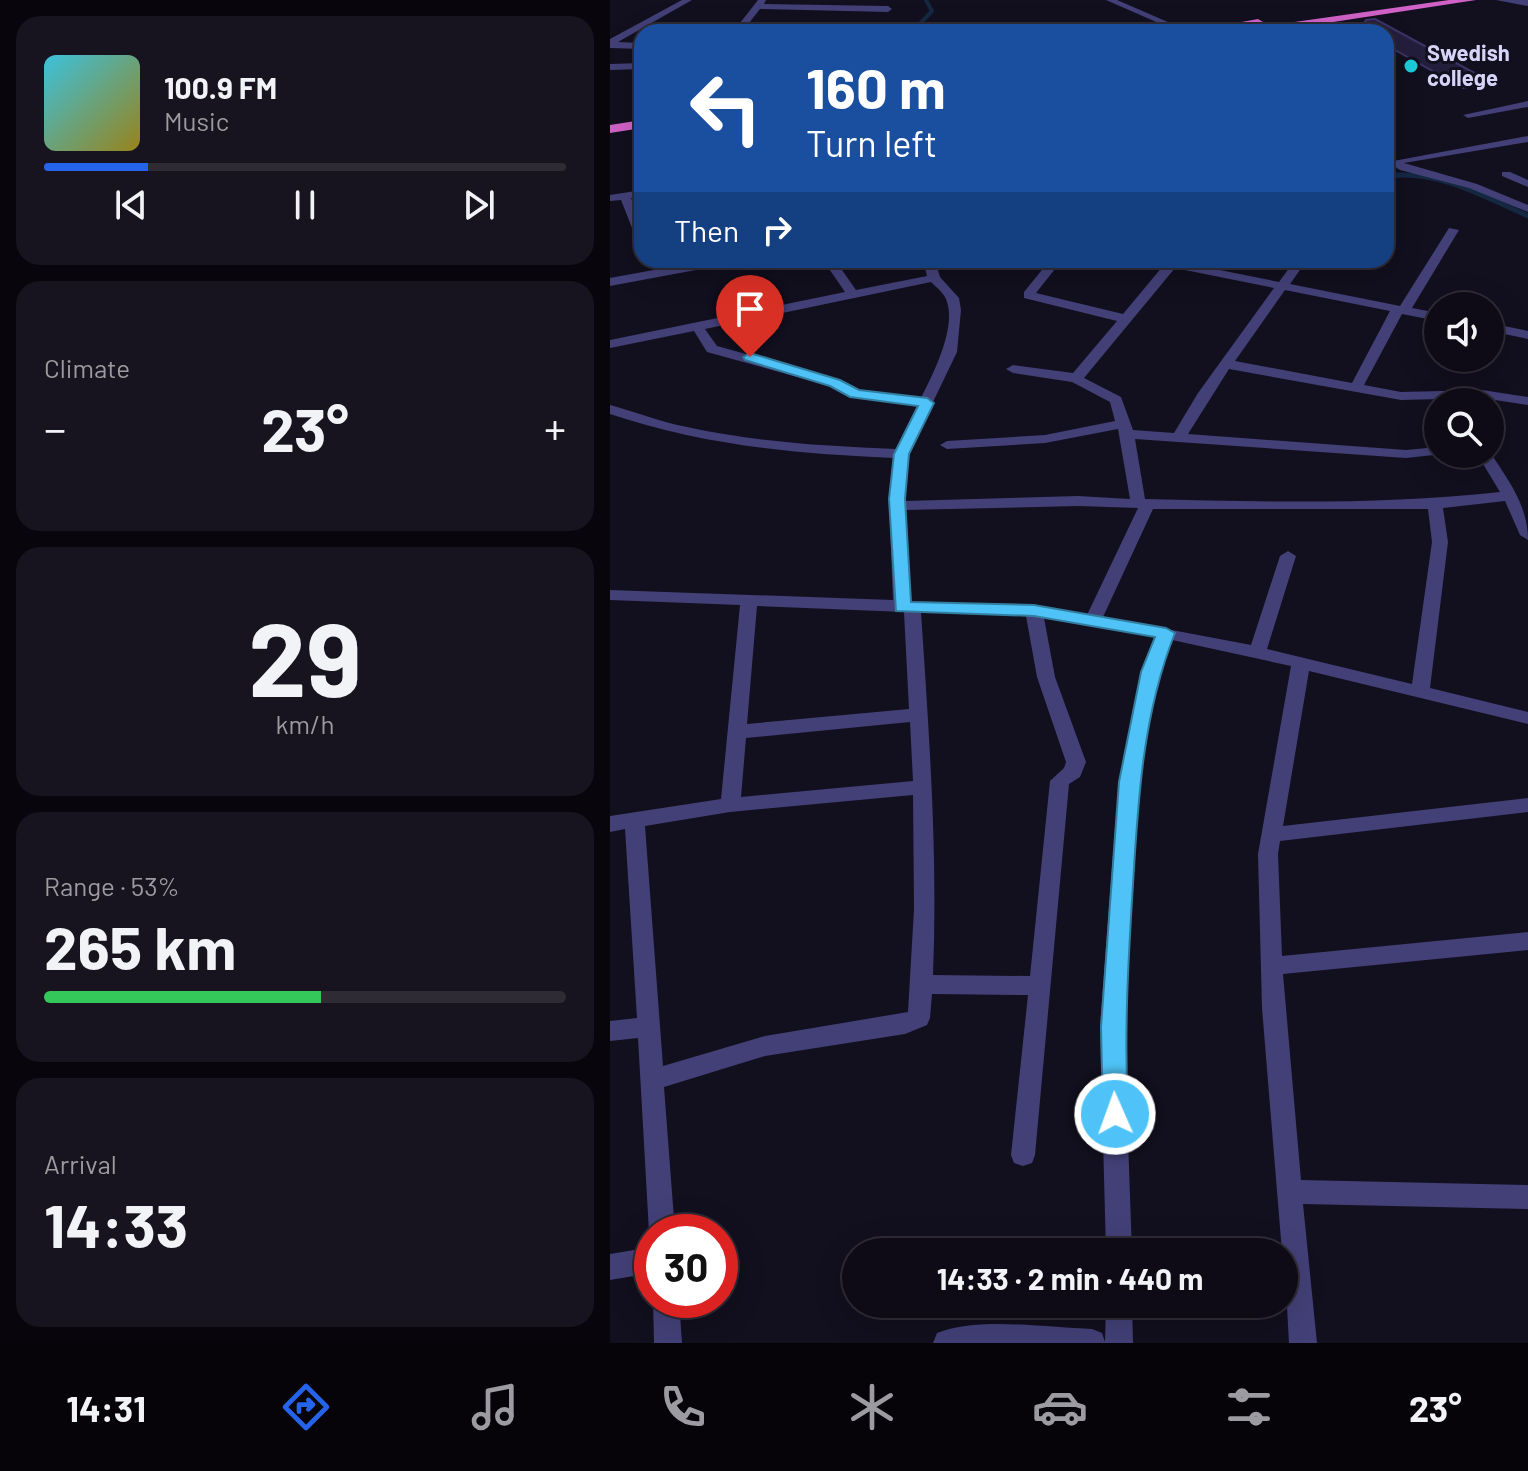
<!DOCTYPE html>
<meta charset="utf-8">
<style>
body{margin:0;font-family:Barlow,sans-serif;background:#17141f;color:#f1f3f6;height:100vh;display:flex;flex-direction:column;font-size:30px;white-space:nowrap}
*{box-sizing:border-box;margin:0}
p{font-size:26px;color:#9b9ba1}
.icon{flex:none;width:44px;height:44px;fill:none;stroke:currentColor;stroke-width:2;stroke-linecap:round;stroke-linejoin:round}
.map{position:relative;flex:1;overflow:hidden}
.drawer{display:flex;flex-direction:column;gap:16px;padding:16px;background:#08060c;width:610px}
.drawer>*{flex:none}
.hud{position:absolute;left:24px;top:24px;width:760px;height:244px;border-radius:24px;box-shadow:0 8px 32px #0002,0 0 0 2px #2e2b35;background:#1a4fa0;color:#fff;overflow:hidden}
.fabs{position:absolute;left:814px;top:292px;display:grid;gap:16px}
.fabs a{display:grid;place-items:center;width:80px;height:80px;border-radius:50%;background:#0e0b16;box-shadow:0 8px 32px #0002,0 0 0 2px #2e2b35;font-size:40px}
.speed{position:absolute;left:24px;top:1214px;display:flex;gap:16px;font-size:40px;font-weight:700;text-align:center}
.speed>*{display:grid;place-content:center;width:104px;height:104px;border-radius:50%;background:#0e0b16;box-shadow:0 8px 32px #0002,0 0 0 2px #2e2b35;line-height:1}
.speed .limit{border:12px solid #d22;background:#fff;color:#111}
.pin{position:absolute;display:grid;place-items:center;width:68px;height:68px;color:#fff;margin:-82px -34px;border-radius:50% 50% 50% 0;rotate:-45deg;box-shadow:0 0 8px #0007}
.pin .icon{rotate:45deg}
.me{position:absolute;width:88px;margin:-44px;rotate:358deg;stroke-linejoin:round;filter:drop-shadow(0 0 6px #0008)}
.turn{display:flex;align-items:center;gap:28px;height:168px;padding:0 40px;font-size:36px}
.turn .icon{width:104px;height:104px;stroke-width:2.5}
.turn b{display:block;font-size:56px;line-height:68px}
.then{display:flex;align-items:center;height:76px;padding:0 40px;background:#0003;gap:16px;font-size:30px}
.big{font-size:60px;font-weight:700;line-height:1.1}
.drawer .widget{flex:1;display:flex;flex-direction:column;justify-content:center;gap:12px;min-width:0;padding:0 28px;border-radius:24px;background:#17141f}
.drawer .dial{align-items:center;gap:0}
.dial b{font-size:104px;line-height:1}
.song{display:flex;align-items:center;gap:24px}
.cover{width:96px;height:96px;border-radius:12px;background:linear-gradient(135deg,hsl(190 70% 55%),hsl(50 70% 35%))}
.played{height:8px;border-radius:4px;background:linear-gradient(90deg,#2563eb 20%,#2e2b35 20%)}
.keys{display:flex;justify-content:space-around;direction:ltr}
.heat{display:flex;justify-content:space-between;align-items:center;font-size:44px;direction:ltr}
.charge{height:12px;border-radius:6px;background:linear-gradient(90deg,#34c759 53%,#2e2b35 0)}
.trip{position:absolute;left:232px;top:1238px;width:456px;height:80px;border-radius:40px;background:#0e0b16;box-shadow:0 8px 32px #0002,0 0 0 2px #2e2b35;font-weight:700;line-height:80px;text-align:center}
.tab-bar{display:flex;height:128px;justify-content:space-around;align-items:center;background:#060409;color:#9b9ba1}
.tab-bar .icon{width:56px;height:56px}
.tab-bar .selected{color:#2563eb}
.tab-bar b{font-size:36px;color:#f1f3f6}
main{display:flex;flex:1;min-height:0}
.map>svg:first-child{display:block}
.lines{fill:none;stroke-linecap:round;stroke-linejoin:round}
.stream-far1{stroke:#152842;stroke-width:4}
.stream{stroke:#152842;stroke-width:5}
.building{fill:#241e3d;stroke:#3c3366;stroke-width:2}
.minor{fill:#424077;fill-rule:evenodd}
.trunk{fill:#d062c7;fill-rule:evenodd}
.route{fill:#4fc3f7;stroke:#337fa1;stroke-width:2}
.poi-dot{fill:#1dcbda;stroke:#120f1e;stroke-width:3}
.labels{text-anchor:middle;stroke-width:6;stroke-linejoin:round;paint-order:stroke}
.far-poi-label{font-size:22px;font-weight:bold;fill:#d6d3f9;stroke:#120f1e;text-anchor:start}
</style>
<main>
<section class="drawer">
<div class="widget">
<div class="song"><i class="cover"></i><div><b>100.9 FM</b><p>Music</p></div></div>
<div class="played"></div>
<div class="keys"><svg class="icon" aria-label="previous" viewBox="0 0 24 24"><path d="M18 5L8 12l10 7zM5 5v14"/></svg><svg class="icon" aria-label="pause" viewBox="0 0 24 24"><path d="M8 5v14M16 5v14"/></svg><svg class="icon" aria-label="next" viewBox="0 0 24 24"><path d="M6 5l10 7-10 7zM19 5v14"/></svg></div>
</div>
<div class="widget"><p>Climate</p>
<div class="heat"><a>−</a><b class="big">23°</b><a>+</a></div>
</div>
<div class="widget dial"><b>29</b><p>km/h</p></div>
<div class="widget"><p>Range · 53%</p><b class="big">265 km</b><div class="charge"></div></div>
<div class="widget"><p>Arrival</p><b class="big">14:33</b></div>
</section>
<div class="map">
<svg width="918" height="1343" viewBox="0 0 918 1343">
<rect width="100%" height="100%" fill="#120f1e"/>
<g class="lines">
<!-- stream-far1 -->
<polyline class="stream-far1" points="302,32 322,11 316,0"/>
<!-- stream -->
<path class="stream" d="M776 176C827 169 873 196 918 216"/>
</g>
<!-- building -->
<polygon class="building" points="765,19 883,83 853,88 776,45 776,32 750,30 756,20"/>
<g class="lines">
<!-- minor -->
<g class="minor">
<polygon points="72,0 82,0 8,42 32,43 32,49 0,48 0,39"/>
<polygon points="148,0 156,0 154,4 278,6 282,9 278,12 150,9 132,32 123,32"/>
<polygon points="496,0 507,0 581,32 569,32"/>
<polygon points="886,0 918,0 918,6"/>
<polygon points="32,63 32,69 0,70 0,64"/>
<polygon points="918,101 918,107 858,118 853,115"/>
<polygon points="918,136 918,142 794,163 867,184 918,205 918,212 859,188 790,170 778,162"/>
<polygon points="892,172 900,172 918,180 918,187 892,176"/>
<polygon points="32,190 32,196 21,198 32,224 32,242 26,238 11,200 0,201 0,195"/>
<path d="M839 228 849 230 802 308 828 313V321L792 314 754 385 791 392 872 390 918 397V405L872 398 791 400 619 369 578 434 796 450 828 447V454H833L796 458 525 439 535 499C653 502 773 505 890 492L867 454 880 452C898 480 918 505 918 540L910 535 895 501 833 508 838 542 820 688 918 712V724L699 671 673 826 918 798V812L670 841 668 854 672 956 918 932V950L673 974 691 1180 918 1185V1209L693 1204 707 1343H679L674 1252H672L652 1008 648 854 681 666 562 640 549 672 529 782 523 855 514 1027 522 1252H496L490 1027 503 855 509 782 531 672 545 637 434 618 445 677 476 762 470 777 459 784 425 1155 422 1163 413 1166 404 1163 401 1155 418 995 322 994 320 1018 317 1025 295 1034 155 1056 54 1087 65 1232H42V1239L39 1232 28 1038 0 1041V1021L27 1018 15 829 0 832V816L111 799 130 605 0 600V590L283 600 279 499 283 458C186 454 92 445 0 414V405C26 412 51 422 77 427 146 442 216 446 286 449L307 406 240 397 220 386 97 352 84 331 0 348V340L235 292 213 260H225L246 290 317 276 313 260H325L330 277 349 298 351 310 347 352 298 454 295 501 468 496 520 499 508 429 435 443 337 449 330 445 337 441 435 435 505 421 500 402 462 382 403 373 396 369 403 365 463 373 507 321 414 298V292L440 260H452L426 293 513 314 553 266 535 260H571L570 262 669 282 685 260H697L680 284 790 306ZM565 268 664 288 588 393 564 433 523 430 511 397 474 378ZM321 282C327 288 335 294 337 302 346 329 323 374 311 398L249 390 230 380 107 346 95 329ZM675 290 780 311 742 383 625 361ZM468 506 528 508 477 615 424 606 300 601 295 510ZM543 509H818L822 542 802 684 657 649 686 556 678 551 670 556 641 645 493 617ZM147 606 294 612 299 709 137 724ZM311 612 416 616 427 677 456 762 454 768 440 781 420 976 323 975C328 854 319 733 311 612ZM300 722 303 781 131 797 136 738ZM303 795 304 909 298 1012 155 1036 53 1066 35 826 120 812Z"/>
<polygon points="98,260 124,260 118,264 0,286 0,278"/>
<polygon points="880,323 918,331 918,339 880,331"/>
<polygon points="42,1247 42,1273 0,1280 0,1254"/>
<polygon points="43,1300 69,1300 72,1343 44,1343"/>
<path d="M496 1304H522L523 1343H323L327 1333C368 1316 437 1328 482 1329L492 1333 495 1342Z"/>
</g>
<!-- trunk -->
<g class="trunk">
<polygon points="839,0 866,0 658,32 630,32 635,29"/>
<polygon points="648,19 653,22 652,24 604,32 577,32"/>
<polygon points="32,120 32,128 0,133 0,125"/>
</g>
</g>
<!-- route -->
<path class="route" d="M140 353 230 380 249 390 317 398 324 403 299 454 295 499 301 602 424 605 556 628 565 633C533 713 528 799 523 884 518 963 514 1035 518 1114L514 1122 505 1125 497 1122 493 1114 491 1027 509 782 531 672 545 637 424 616 286 611 279 499 284 454 308 406 240 397 220 386 135 360 133 357Z"/>
<!-- markers -->
<circle class="poi-dot" cx="801" cy="66" r="8"/>
<g class="labels">
<!-- far-poi labels -->
<g class="far-poi-label">
<text x="817" y="61">Swedish<tspan x="817" dy="25">college</tspan></text>
</g>
</g>
</svg>
<div class="fabs">
<a><svg class="icon" aria-label="sound" viewBox="0 0 24 24"><path d="M4 9h4l5-4v14l-5-4H4zM17 9q2 3 0 6"/></svg></a>
<a><svg class="icon" aria-label="search" viewBox="0 0 24 24"><circle cx="10" cy="10" r="6"/><path d="M15 15l6 6"/></svg></a>
</div>
<div class="speed"><div class="limit">30</div></div>
<div class="pin" style="left:140px;top:357px;background:#d93025"><svg class="icon" aria-label="arrive" viewBox="0 0 24 24"><path d="M6 21V4h12l-3 4 3 4H6"/></svg></div>
<svg class="me" style="left:505px;top:1114px" viewBox="-20 -20 40 40"><circle r="17" fill="#4fc3f7" stroke="#fff" stroke-width="3"/><path d="M0-11L8 9 0 5-8 9z" fill="#fff"/></svg>
<div class="trip">14:33 · 2 min · 440 m</div>
<div class="hud">
<div class="turn"><svg class="icon" aria-label="left" viewBox="0 0 24 24"><path d="M17 20v-9H6M10 6l-5 5 5 5"/></svg><div><b>160 m</b>Turn left</div></div>
<div class="then">Then<svg class="icon" aria-label="right" viewBox="0 0 24 24"><path d="M7 20v-9h11M14 6l5 5-5 5"/></svg></div>
</div>
</div>
</main>
<nav class="tab-bar">
<b>14:31</b>
<svg class="icon selected" aria-label="directions" viewBox="0 0 24 24"><path d="M12 3l9 9-9 9-9-9zM9 14v-3h6M13 9l2 2-2 2"/></svg>
<svg class="icon" aria-label="music" viewBox="0 0 24 24"><path d="M9 18V5l10-2v13"/><circle cx="6" cy="18" r="3"/><circle cx="16" cy="16" r="3"/></svg>
<svg class="icon" aria-label="phone" viewBox="0 0 24 24"><path d="M5 4h4l2 5-3 2q2 4 5 5l2-3 5 2v4C11 20 4 13 5 4z"/></svg>
<svg class="icon" aria-label="climate" viewBox="0 0 24 24"><path d="M12 3v18M4 7l16 10M4 17L20 7"/></svg>
<svg class="icon" aria-label="car" viewBox="0 0 24 24"><path d="M5 17H2v-5l4-1 3-4h7l3 4 3 1v5h-3M9 17h6M6 11h13"/><circle cx="7" cy="17" r="2"/><circle cx="17" cy="17" r="2"/></svg>
<svg class="icon" aria-label="filters" viewBox="0 0 24 24"><path d="M4 7h16M4 17h16"/><circle cx="9" cy="7" r="2"/><circle cx="15" cy="17" r="2"/></svg>
<b>23°</b>
</nav>
